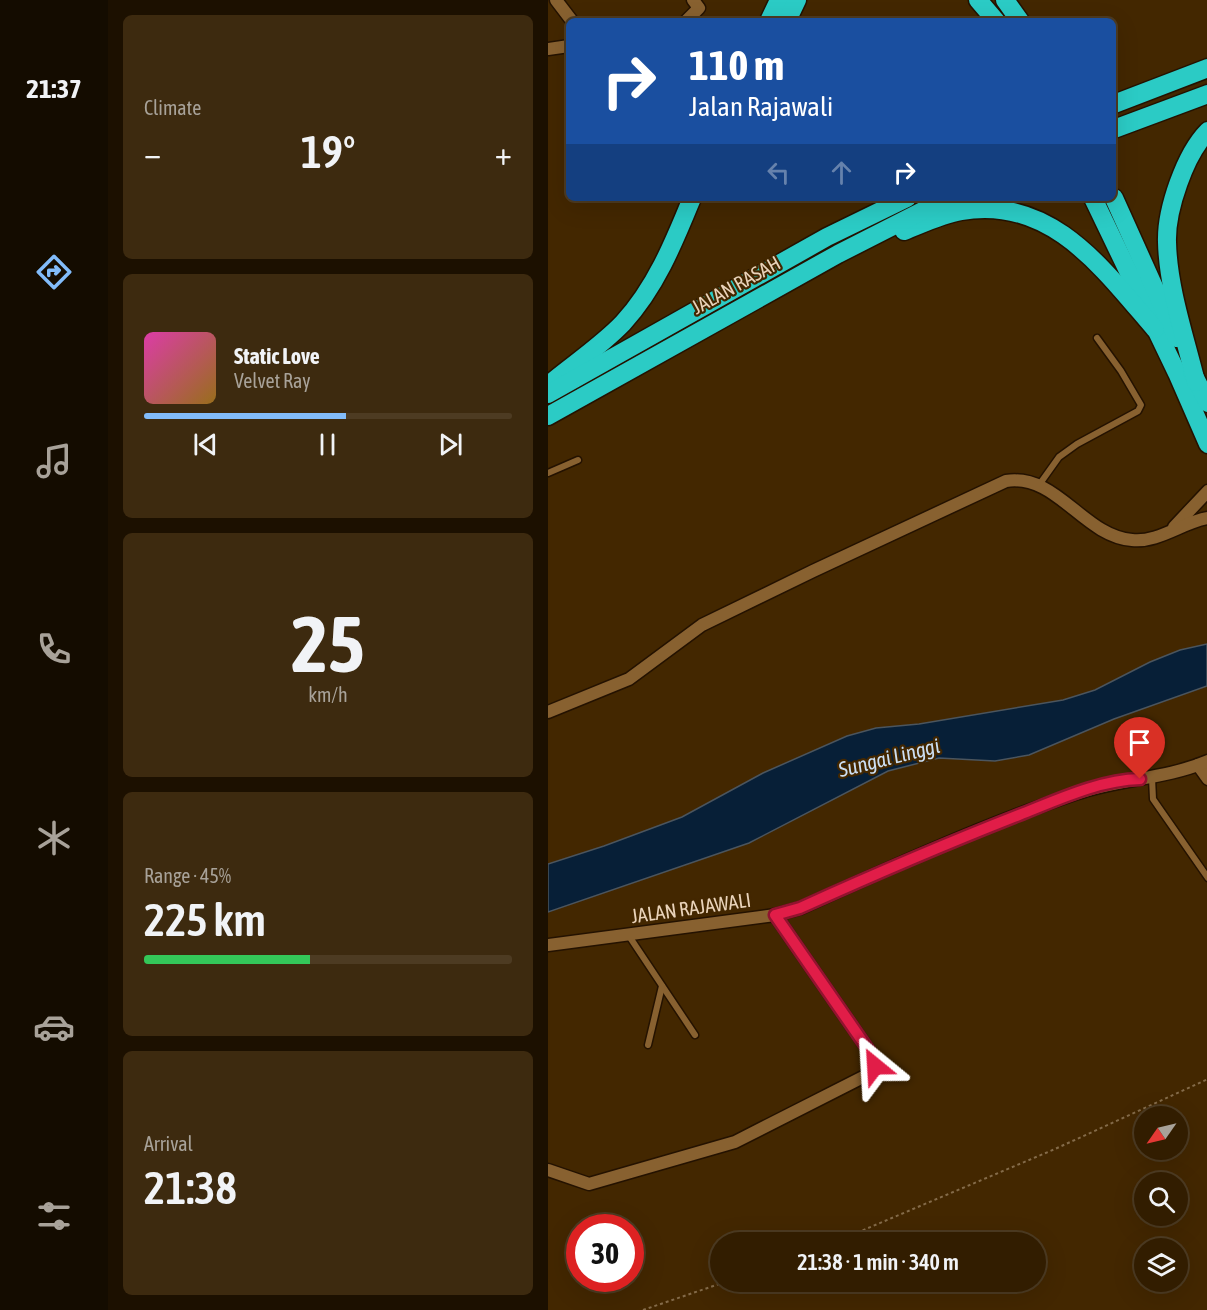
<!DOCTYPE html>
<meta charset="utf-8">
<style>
body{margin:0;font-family:"Asap Condensed",sans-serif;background:#3d2a0f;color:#f1f3f6;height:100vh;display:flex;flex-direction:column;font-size:22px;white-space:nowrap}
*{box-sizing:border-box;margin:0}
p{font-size:20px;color:#a8a299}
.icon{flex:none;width:33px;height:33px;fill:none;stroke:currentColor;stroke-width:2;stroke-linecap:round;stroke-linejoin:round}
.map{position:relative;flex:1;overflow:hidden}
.side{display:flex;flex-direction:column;gap:15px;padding:15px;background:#1c1000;width:440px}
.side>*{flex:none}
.hud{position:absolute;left:18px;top:18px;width:550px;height:183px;border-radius:9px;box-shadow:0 6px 24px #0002,0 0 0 2px #4d3b22;background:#1a4fa0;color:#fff;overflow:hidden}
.needle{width:39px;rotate:236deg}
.controls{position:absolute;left:586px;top:1106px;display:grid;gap:12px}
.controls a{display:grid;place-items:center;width:54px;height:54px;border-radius:50%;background:#321d00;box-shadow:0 6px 24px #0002,0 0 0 2px #4d3b22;font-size:30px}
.speed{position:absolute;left:18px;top:1214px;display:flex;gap:12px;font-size:30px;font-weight:700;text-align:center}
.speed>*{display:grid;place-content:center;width:78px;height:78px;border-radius:50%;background:#321d00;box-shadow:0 6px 24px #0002,0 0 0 2px #4d3b22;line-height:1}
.speed .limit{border:9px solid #d22;background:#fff;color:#111}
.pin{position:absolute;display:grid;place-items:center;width:51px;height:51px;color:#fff;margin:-62px -26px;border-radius:50% 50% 50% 0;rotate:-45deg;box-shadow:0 0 6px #0007}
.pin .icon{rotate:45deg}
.me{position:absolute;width:66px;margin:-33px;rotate:333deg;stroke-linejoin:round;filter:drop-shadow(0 0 4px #0008)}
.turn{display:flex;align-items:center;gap:21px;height:126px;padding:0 24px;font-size:27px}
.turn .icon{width:78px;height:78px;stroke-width:2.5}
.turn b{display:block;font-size:42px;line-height:51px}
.lanes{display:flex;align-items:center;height:57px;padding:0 24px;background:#0003;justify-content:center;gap:30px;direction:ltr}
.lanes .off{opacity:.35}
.big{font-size:45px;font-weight:600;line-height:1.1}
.side .tile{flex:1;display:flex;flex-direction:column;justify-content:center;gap:9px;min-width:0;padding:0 21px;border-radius:9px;background:#3d2a0f}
.side .dial{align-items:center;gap:0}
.dial b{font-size:78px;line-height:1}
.song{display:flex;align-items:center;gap:18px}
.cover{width:72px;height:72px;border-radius:9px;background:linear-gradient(135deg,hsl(320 70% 55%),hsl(40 70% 35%))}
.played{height:6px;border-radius:3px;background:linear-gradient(90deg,#82bcfa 55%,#4d3b22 55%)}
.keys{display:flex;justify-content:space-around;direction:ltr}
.heat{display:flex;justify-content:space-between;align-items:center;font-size:33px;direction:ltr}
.charge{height:9px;border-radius:4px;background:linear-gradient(90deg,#34c759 45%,#4d3b22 0)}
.trip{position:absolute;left:162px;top:1232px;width:336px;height:60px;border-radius:30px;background:#321d00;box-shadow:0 6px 24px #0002,0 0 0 2px #4d3b22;font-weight:600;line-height:60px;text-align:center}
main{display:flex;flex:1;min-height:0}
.dock{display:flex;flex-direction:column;width:108px;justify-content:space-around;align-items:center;background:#140c00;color:#a8a299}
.dock .icon{width:42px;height:42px}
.dock .active{color:#82bcfa}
.dock b{font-size:27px;color:#f1f3f6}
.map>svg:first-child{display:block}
.water{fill:#071f37;stroke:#4b555e;stroke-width:1.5}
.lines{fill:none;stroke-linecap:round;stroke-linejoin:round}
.lane-casing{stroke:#241200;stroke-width:9}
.street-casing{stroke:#241200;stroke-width:15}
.highway-casing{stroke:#241200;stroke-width:21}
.path{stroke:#846b49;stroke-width:2;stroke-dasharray:3 3;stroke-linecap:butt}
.lane{stroke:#886130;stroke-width:6}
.street{stroke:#886130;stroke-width:12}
.highway{stroke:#2bcbc5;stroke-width:18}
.route-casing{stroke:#92132f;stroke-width:15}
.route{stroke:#e11d48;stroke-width:10}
.labels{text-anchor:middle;stroke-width:4.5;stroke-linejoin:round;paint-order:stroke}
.street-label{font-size:20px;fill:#e9d3ba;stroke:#432700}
.water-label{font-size:21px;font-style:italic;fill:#ccdff3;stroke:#432700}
</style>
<main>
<nav class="dock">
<b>21:37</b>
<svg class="icon active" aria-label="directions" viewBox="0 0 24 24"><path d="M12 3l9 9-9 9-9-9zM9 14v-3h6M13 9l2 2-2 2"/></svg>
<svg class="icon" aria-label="music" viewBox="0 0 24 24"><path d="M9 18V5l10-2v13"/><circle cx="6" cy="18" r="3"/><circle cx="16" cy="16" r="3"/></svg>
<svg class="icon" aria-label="phone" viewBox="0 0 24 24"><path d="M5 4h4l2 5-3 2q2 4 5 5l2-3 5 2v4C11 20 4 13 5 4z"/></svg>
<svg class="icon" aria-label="climate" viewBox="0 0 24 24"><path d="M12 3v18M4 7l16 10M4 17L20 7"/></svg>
<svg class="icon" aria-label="car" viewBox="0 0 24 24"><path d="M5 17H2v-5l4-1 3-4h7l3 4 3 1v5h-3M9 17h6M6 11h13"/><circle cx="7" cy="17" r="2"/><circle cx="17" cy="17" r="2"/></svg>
<svg class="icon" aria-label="filters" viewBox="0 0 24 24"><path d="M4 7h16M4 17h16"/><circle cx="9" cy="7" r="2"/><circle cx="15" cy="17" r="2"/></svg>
</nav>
<section class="side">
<div class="tile"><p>Climate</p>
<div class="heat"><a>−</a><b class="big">19°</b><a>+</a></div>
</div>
<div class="tile">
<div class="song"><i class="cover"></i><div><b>Static Love</b><p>Velvet Ray</p></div></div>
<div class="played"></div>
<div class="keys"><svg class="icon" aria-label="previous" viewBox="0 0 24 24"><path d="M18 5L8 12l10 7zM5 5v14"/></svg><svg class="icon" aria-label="pause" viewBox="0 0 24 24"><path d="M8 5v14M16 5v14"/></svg><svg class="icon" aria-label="next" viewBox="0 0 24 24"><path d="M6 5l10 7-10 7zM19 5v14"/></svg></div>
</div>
<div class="tile dial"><b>25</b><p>km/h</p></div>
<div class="tile"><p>Range · 45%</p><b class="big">225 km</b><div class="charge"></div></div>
<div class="tile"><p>Arrival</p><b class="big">21:38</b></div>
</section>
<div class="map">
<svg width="660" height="1310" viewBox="0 0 660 1310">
<rect width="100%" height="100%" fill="#432700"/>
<!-- water -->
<polygon class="water" points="659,644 659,686 566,719 481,755 447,761 391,758 340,771 201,843 0,912 0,864 56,846 134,817 215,773 299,736 328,728 371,724 515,700 547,690 602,662 632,650"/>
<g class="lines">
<!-- lane casing -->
<g class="lane-casing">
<g id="lane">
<polyline points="0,473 30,460"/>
<polyline points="491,485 511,457 529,444 590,411 593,405 573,371 549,338"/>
<polyline points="604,778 605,799 660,878"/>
<polyline points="81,936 147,1035"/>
<polyline points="100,1045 114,986"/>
</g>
</g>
<!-- street casing -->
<g class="street-casing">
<g id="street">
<polyline points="8,0 24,21"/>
<polyline points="138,21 151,8 145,0"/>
<polyline points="0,49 21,46"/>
<polyline points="626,527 660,491"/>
<path d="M0 712 81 679 154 625 265 571 458 481C509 473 535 536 584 540 610 543 635 522 660 518"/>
<polyline points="650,765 660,779"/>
<path d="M0 945 227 915 253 908C343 867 433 826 527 794 572 778 615 780 660 761"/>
<polyline points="0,1170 41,1184 187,1142 321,1074 327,1066 326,1058 227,915"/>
</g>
</g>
<!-- highway casing -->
<g class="highway-casing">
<g id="highway">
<polyline points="430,0 448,21"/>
<polyline points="457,0 472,21"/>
<polyline points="221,21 231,0"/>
<polyline points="239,21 249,0"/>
<polyline points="566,104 660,68"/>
<polyline points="566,129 660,94"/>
<polyline points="545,198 629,373 660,444"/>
<polyline points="566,198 629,338"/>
<path d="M356 231C374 224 394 214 413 211 503 195 555 269 607 329"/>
<polyline points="644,372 660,403"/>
<path d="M4 382C27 363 54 345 75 323 108 287 126 242 144 198"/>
<path d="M648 382C637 337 620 288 619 242 618 210 637 154 660 131"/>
<polyline points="0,394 279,237 359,198"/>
<polyline points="0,416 290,254 400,198"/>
</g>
</g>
<!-- path -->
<g class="path">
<polyline points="287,1242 507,1149 660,1079"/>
<polyline points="95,1310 180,1281"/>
</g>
<!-- lane -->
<use href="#lane" class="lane"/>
<!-- street -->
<use href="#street" class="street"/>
<!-- highway -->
<use href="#highway" class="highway"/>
</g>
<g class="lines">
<!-- route casing -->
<g class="route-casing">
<path id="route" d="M327 1066 326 1058 227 915 252 908C325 875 397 844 471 815 509 800 551 780 592 779"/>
</g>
<!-- route -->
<use href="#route" class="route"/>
</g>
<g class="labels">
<!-- street labels -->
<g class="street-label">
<text transform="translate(188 285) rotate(-29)" y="7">JALAN RASAH</text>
<text transform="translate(143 908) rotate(-8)" y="7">JALAN RAJAWALI</text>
</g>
<!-- water labels -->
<g class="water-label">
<text transform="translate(341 758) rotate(-14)" y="7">Sungai Linggi</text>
</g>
</g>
</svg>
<div class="controls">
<a><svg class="needle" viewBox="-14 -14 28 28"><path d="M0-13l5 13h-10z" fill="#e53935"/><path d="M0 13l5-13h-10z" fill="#a8a299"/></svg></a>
<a><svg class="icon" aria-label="search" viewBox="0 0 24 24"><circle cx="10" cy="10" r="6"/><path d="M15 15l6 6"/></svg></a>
<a><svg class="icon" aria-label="layers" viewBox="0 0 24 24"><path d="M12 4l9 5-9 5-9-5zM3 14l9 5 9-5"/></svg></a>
</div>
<div class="speed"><div class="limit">30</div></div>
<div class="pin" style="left:592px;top:779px;background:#d93025"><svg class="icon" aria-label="arrive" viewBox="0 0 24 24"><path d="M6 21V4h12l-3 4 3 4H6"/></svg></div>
<svg class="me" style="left:327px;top:1066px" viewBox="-20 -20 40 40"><path d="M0-17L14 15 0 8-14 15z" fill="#e11d48" stroke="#fff" stroke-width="4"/></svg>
<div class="trip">21:38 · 1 min · 340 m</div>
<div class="hud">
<div class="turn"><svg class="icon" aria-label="right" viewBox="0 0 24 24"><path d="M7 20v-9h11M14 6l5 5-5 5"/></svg><div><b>110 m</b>Jalan Rajawali</div></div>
<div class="lanes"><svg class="icon off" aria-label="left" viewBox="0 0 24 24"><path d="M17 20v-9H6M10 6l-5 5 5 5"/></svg><svg class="icon off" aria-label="ahead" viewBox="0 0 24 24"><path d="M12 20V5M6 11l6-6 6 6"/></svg><svg class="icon" aria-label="right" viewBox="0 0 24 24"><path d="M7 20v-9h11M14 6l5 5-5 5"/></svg></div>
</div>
</div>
</main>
